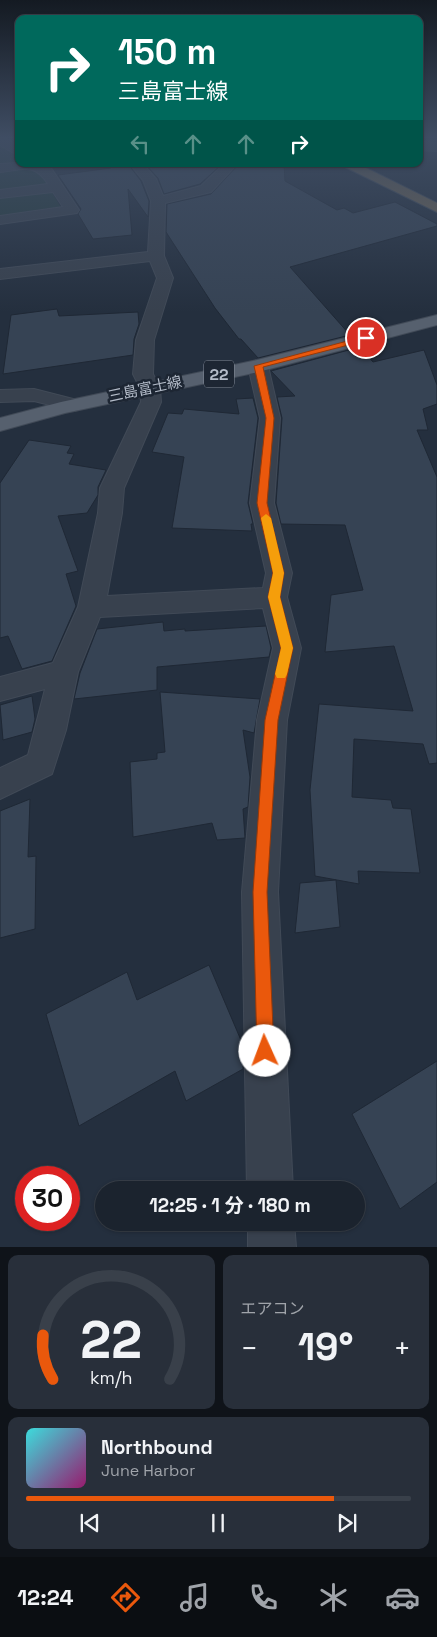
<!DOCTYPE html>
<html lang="ja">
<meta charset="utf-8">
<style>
body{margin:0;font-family:"Space Grotesk","Noto Sans JP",sans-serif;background:#282f3a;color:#f1f3f6;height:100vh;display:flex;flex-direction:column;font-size:19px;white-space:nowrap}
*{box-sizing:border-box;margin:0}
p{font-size:16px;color:#a0a4aa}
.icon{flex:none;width:28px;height:28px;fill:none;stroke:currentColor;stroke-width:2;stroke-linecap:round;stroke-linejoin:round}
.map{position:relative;height:1247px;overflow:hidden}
.panel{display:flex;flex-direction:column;gap:8px;padding:8px;background:#0f1319;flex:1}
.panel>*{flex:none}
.top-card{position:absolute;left:15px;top:15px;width:408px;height:152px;border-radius:10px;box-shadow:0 1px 4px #0004,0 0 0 1px #39404a;background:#00695c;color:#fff;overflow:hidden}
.speed{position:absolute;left:15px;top:1166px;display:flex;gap:10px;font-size:25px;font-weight:700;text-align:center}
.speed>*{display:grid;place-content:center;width:65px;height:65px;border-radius:50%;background:#1b232e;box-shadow:0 1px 4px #0004,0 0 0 1px #39404a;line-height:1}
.speed .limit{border:8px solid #d22;background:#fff;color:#111}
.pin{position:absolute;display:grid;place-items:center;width:42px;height:42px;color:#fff;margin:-21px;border:2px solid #fff;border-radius:50%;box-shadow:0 1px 5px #0007}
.me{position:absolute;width:55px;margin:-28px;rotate:358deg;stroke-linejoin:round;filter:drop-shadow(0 0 4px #0008)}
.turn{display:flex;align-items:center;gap:18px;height:105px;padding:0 20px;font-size:22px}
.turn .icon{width:65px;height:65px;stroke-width:2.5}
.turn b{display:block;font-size:35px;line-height:42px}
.lanes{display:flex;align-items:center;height:48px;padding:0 20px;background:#0003;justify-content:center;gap:25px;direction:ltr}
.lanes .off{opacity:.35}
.big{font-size:38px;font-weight:700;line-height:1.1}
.panel .card{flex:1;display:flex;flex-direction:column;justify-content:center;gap:8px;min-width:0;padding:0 18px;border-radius:10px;background:#282f3a}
.panel .dial{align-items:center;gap:0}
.dial svg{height:130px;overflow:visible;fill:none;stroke:#39404a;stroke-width:7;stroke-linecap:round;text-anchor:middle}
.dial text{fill:#f1f3f6;stroke:none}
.song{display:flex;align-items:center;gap:15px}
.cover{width:60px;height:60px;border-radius:8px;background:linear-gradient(135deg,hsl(180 70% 55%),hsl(320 70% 35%))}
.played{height:5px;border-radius:2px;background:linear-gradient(90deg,#ea580c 80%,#39404a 80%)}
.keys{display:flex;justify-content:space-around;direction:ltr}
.heat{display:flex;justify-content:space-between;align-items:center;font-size:28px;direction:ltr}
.panel .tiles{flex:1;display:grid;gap:8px;grid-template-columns:1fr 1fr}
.card:last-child{grid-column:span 2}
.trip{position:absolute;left:95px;top:1181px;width:270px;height:50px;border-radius:25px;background:#1b232e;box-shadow:0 1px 4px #0004,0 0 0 1px #39404a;font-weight:700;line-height:50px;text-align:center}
.tabs{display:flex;height:80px;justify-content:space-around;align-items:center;background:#0b0e12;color:#a0a4aa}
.tabs .icon{width:35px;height:35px}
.tabs .on{color:#ea580c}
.tabs b{font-size:22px;color:#f1f3f6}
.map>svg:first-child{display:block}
.green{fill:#263c3f}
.building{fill:#364354;stroke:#1f2835}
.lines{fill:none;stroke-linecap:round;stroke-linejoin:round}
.minor-casing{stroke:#414a57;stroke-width:2}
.major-casing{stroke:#414a57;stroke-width:2}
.highway-casing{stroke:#434c59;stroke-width:2}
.minor{fill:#38414e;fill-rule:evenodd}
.major{fill:#56606e;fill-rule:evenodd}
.highway{fill:#746855;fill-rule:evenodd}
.route{fill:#ea580c;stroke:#983908}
.slow{fill:#f59e0b}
.labels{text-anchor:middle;stroke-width:5;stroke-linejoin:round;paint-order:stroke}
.far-street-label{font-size:15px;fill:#b4bcc9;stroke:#1d2633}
.shield{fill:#1d2633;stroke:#878f9c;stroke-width:1}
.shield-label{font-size:16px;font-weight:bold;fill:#b4bcc9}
</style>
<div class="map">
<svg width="437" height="1247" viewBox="0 0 437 1247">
<rect width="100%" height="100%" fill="#242f3e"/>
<!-- green -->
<polygon class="green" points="0,145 19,157 19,164 38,169 63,211 0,219"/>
<!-- building -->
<g class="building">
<polygon points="109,164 128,164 141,181 149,201 148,217 128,189 132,235 93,239 78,214 81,209 58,175 111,168"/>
<polygon points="145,164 222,164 200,184 164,194 158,178"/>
<polygon points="239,164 284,164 285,181 337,210 344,208 353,213 395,202 437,224 437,226 290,267 350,335 258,358 241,339 239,339 215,308 166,232 167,204 211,194"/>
<polygon points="57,309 59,316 138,312 139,324 134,339 133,355 3,374 11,315"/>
<polygon points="360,347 373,362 424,350 437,385 437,404 423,409 428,430 417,430 437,477 437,763 429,764 423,744 354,739 352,797 391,800 393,808 411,809 420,873 358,871 359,884 315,876 310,790 319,704 413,711 394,646 325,652 331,595 363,590 345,525 281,524 276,503 282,418 277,397 295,396 271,371"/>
<polygon points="253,398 258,418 248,503 253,524 251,524 252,531 172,528 184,457 152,452 168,413 182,414 184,409 239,414 236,399"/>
<polygon points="29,440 71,446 67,453 74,454 69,464 106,470 98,487 98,495 87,513 58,516 78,571 66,574 76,606 52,661 22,669 8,636 0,638 0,483"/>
<polygon points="163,622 164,631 185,629 185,631 266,626 271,648 269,657 157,667 157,690 74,699 80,673 97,629"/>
<polygon points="160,692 260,699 254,733 243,730 250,777 248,807 243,809 245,838 217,840 212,823 133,837 130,762 157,759 157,753 165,752"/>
<polygon points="32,696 35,719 32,732 3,740 0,705"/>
<polygon points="30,799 28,857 36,856 35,929 0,938 0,811"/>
<polygon points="336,880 340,927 295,933 300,883"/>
<polygon points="209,965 243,1045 243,1069 186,1101 175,1071 79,1126 46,1014 127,972 137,1000"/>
<polygon points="437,1061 437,1182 400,1209 352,1114"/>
</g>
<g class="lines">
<!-- minor casing -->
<g class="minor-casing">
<g id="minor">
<polygon points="0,137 4,137 19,147 19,156 0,145"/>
<polygon points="419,142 437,143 437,151 419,150"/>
<path d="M19 163 43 164 51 168 79 210 77 213 0 224V216L63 207 53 192 0 198V190L48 184C34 162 23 170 0 172V164Z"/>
<polygon points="130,164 143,164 156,179 163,196 201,186 224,164 237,164 211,192 165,203 164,256 173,278 154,340 153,374 160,388 161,402 124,488 122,513 107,596 263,588 266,573 250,503 260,418 248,366 251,362 258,360 265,362 268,366 280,418 274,503 292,573 287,597 301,648 287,720 278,892 293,1190 247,1190 242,892 257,720 273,648 263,608 100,617 78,672 66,730 52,774 0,799 0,768 28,755 45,689 0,701 0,677 53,663 78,607 98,513 100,488 141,402 140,388 133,374 136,340 157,278 150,261 0,279 0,269 148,252 151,201 143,180"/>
<polygon points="34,389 81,401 84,405 81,409 74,411 34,401 0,402 0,390"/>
<polygon points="248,1222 294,1222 296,1247 248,1247"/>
</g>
</g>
<!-- major casing -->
<g class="major-casing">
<polygon id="major" points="437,315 437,325 258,372 65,413 0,431 0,418 61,402 257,360"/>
</g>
<!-- highway casing -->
<g class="highway-casing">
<polygon id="highway" points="343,164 358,164 437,203 437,212 345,167"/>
</g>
<!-- minor -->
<use href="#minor" class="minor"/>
<!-- major -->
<use href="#major" class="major"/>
<!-- highway -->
<use href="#highway" class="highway"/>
</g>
<!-- sky -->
<linearGradient id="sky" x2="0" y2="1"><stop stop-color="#141a22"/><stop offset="0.44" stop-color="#3f4d63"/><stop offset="1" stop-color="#3f4d63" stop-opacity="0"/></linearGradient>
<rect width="437" height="312" fill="url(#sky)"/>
<!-- route -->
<polygon class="route" points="366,336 369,338 368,340 263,367 274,418 267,503 284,573 280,597 293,648 278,720 267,892 274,1051 271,1057 265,1060 259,1057 257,1051 253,892 265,720 281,648 268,597 273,573 257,503 266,418 254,366"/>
<!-- slow -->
<polygon class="slow" points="266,514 271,518 284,573 280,597 293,648 287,674 285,678 277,678 275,674 281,648 268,597 273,573 261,518"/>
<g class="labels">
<!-- far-street labels -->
<g class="far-street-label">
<text transform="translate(145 389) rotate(-12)" y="5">三島富士線</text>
</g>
<!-- shield labels -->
<rect class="shield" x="204" y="360.5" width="30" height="27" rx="4"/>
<g class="shield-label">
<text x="219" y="380">22</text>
</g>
</g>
</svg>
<div class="speed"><div class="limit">30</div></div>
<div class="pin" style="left:366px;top:338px;background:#d93025"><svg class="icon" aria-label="arrive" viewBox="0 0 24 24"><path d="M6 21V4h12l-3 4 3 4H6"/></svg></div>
<svg class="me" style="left:265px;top:1051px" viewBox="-20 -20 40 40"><circle r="19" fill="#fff"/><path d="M0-13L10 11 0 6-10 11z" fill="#ea580c"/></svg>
<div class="trip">12:25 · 1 分 · 180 m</div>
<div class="top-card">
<div class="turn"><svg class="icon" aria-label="right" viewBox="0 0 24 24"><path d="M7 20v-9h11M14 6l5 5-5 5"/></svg><div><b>150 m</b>三島富士線</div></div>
<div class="lanes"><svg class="icon off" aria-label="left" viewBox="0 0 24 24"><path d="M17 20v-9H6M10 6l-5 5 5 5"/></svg><svg class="icon off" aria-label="ahead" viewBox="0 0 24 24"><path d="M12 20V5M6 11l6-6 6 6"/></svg><svg class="icon off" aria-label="ahead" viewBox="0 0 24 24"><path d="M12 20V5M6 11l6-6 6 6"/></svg><svg class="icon" aria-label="right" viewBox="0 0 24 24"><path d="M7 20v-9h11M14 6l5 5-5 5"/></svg></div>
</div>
</div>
<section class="panel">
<div class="tiles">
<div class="card dial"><svg viewBox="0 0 100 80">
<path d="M14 69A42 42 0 1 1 86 69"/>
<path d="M14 69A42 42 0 0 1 8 42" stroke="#ea580c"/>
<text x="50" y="56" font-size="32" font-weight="700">22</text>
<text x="50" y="72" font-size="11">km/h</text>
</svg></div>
<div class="card"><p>エアコン</p>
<div class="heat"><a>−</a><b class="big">19°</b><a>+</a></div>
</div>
<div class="card">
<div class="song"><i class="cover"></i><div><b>Northbound</b><p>June Harbor</p></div></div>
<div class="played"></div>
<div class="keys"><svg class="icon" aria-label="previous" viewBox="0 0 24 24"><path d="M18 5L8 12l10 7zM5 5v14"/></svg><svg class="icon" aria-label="pause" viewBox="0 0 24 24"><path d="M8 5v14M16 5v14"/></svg><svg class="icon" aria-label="next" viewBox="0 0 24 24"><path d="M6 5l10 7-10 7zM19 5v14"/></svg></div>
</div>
</div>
</section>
<nav class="tabs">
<b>12:24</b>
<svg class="icon on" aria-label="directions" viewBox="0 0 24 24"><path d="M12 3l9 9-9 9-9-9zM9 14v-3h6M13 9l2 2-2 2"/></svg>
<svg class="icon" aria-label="music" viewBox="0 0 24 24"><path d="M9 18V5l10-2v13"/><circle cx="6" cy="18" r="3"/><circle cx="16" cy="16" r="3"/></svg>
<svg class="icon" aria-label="phone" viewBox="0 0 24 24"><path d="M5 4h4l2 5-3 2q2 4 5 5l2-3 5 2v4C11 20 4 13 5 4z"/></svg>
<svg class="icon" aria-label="climate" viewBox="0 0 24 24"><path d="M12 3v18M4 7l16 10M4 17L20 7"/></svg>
<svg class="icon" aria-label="car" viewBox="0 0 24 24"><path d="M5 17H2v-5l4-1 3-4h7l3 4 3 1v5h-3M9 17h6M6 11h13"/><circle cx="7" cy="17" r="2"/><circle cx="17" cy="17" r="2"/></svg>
</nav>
